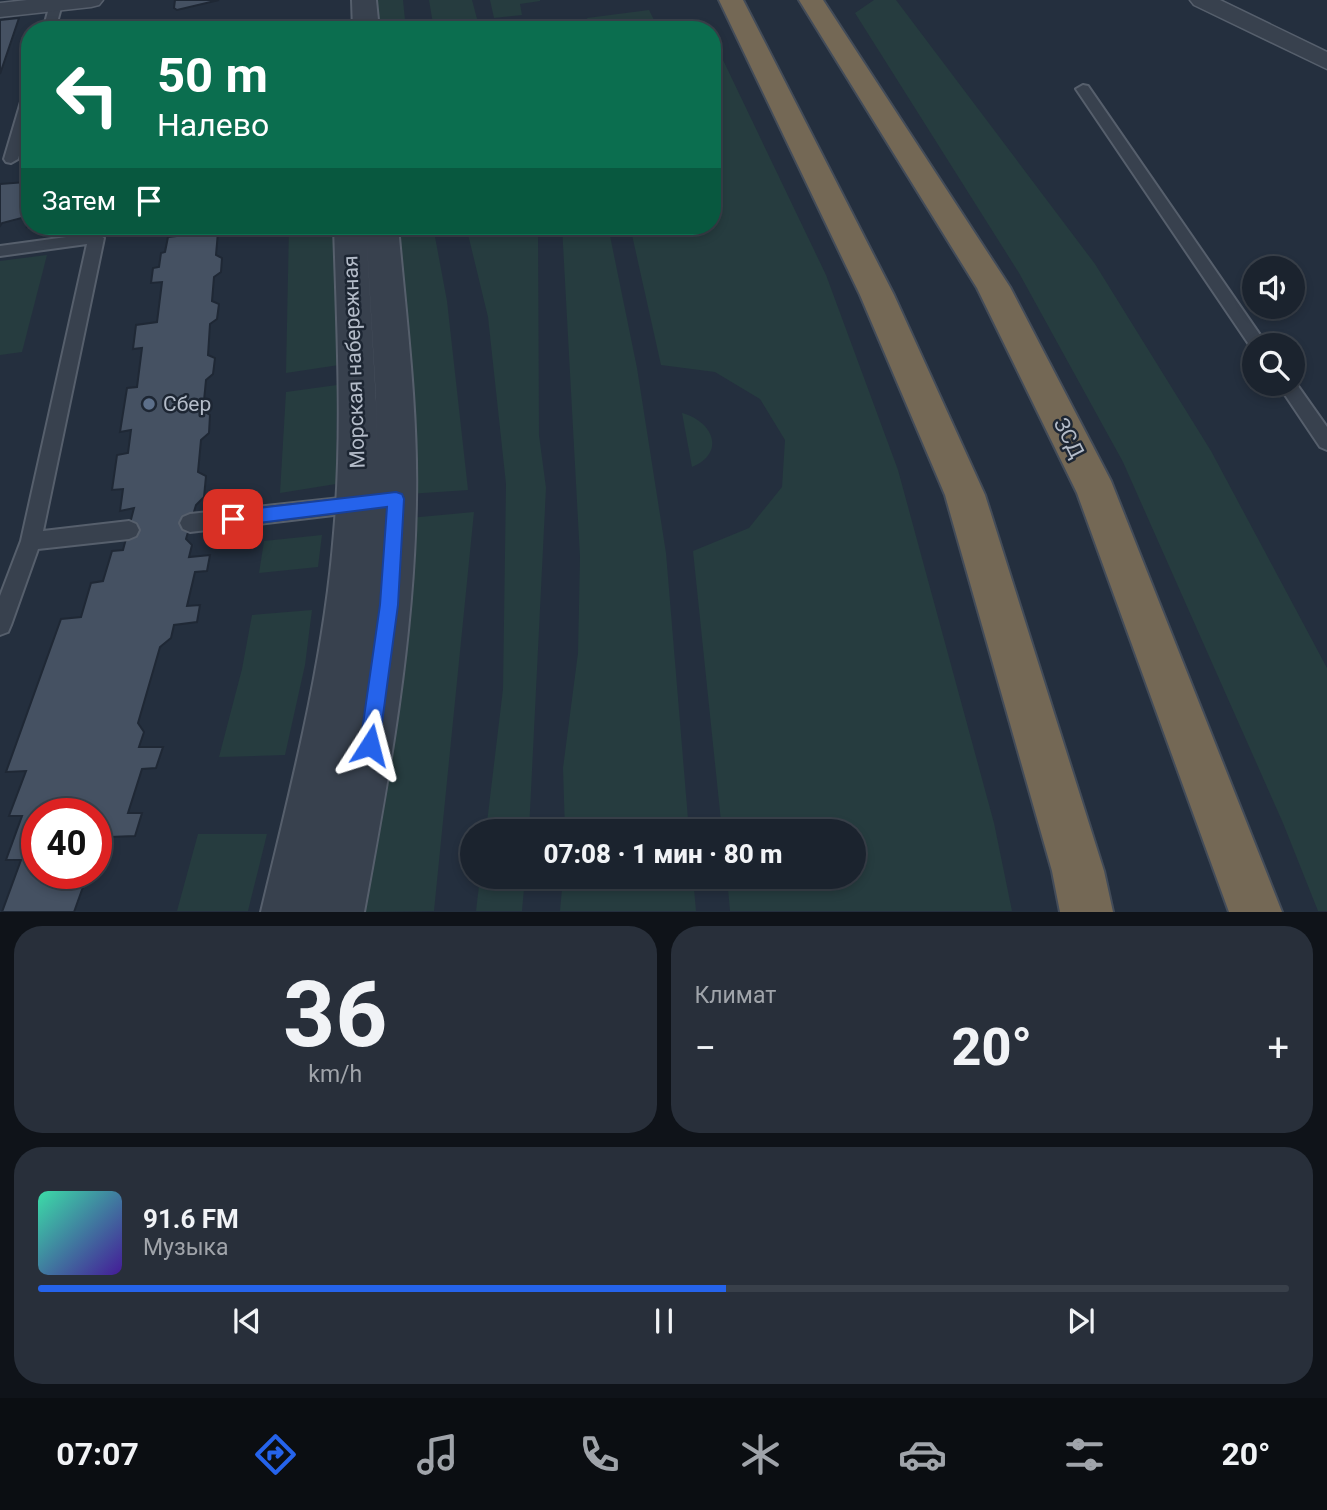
<!DOCTYPE html>
<html lang="ru">
<meta charset="utf-8">
<style>
body{margin:0;font-family:Roboto,sans-serif;background:#282f3a;color:#f1f3f6;height:100vh;display:flex;flex-direction:column;font-size:26px;white-space:nowrap}
*{box-sizing:border-box;margin:0}
p{font-size:23px;color:#a0a4aa}
.icon{flex:none;width:38px;height:38px;fill:none;stroke:currentColor;stroke-width:2;stroke-linecap:round;stroke-linejoin:round}
.map{position:relative;height:912px;overflow:hidden}
.panel{display:flex;flex-direction:column;gap:14px;padding:14px;background:#0f1319;flex:1}
.panel>*{flex:none}
.guide{position:absolute;left:21px;top:21px;width:700px;height:214px;border-radius:28px;box-shadow:0 4px 10px #0003,0 0 0 2px #39404a;background:#0b6e4f;color:#fff;overflow:hidden}
.fabs{position:absolute;left:1242px;top:256px;display:grid;gap:14px}
.fabs a{display:grid;place-items:center;width:63px;height:63px;border-radius:50%;background:#1b232e;box-shadow:0 4px 10px #0003,0 0 0 2px #39404a;font-size:35px}
.speed{position:absolute;left:21px;top:798px;display:flex;gap:14px;font-size:35px;font-weight:700;text-align:center}
.speed>*{display:grid;place-content:center;width:91px;height:91px;border-radius:50%;background:#1b232e;box-shadow:0 4px 10px #0003,0 0 0 2px #39404a;line-height:1}
.speed .limit{border:10px solid #d22;background:#fff;color:#111}
.pin{position:absolute;display:grid;place-items:center;width:60px;height:60px;color:#fff;margin:-30px;border-radius:14px;box-shadow:0 4px 10px #0006}
.me{position:absolute;width:77px;margin:-38px;rotate:9deg;stroke-linejoin:round;filter:drop-shadow(0 0 5px #0008)}
.turn{display:flex;align-items:center;gap:24px;height:147px;padding:0 21px;font-size:32px}
.turn .icon{width:91px;height:91px;stroke-width:2.5}
.turn b{display:block;font-size:49px;line-height:60px}
.then{display:flex;align-items:center;height:66px;padding:0 21px;background:#0003;gap:14px;font-size:26px}
.big{font-size:52px;font-weight:800;line-height:1.1}
.panel .card{flex:1;display:flex;flex-direction:column;justify-content:center;gap:10px;min-width:0;padding:0 24px;border-radius:28px;background:#282f3a}
.panel .dial{align-items:center;gap:0}
.dial b{font-size:91px;line-height:1}
.song{display:flex;align-items:center;gap:21px}
.cover{width:84px;height:84px;border-radius:10px;background:linear-gradient(135deg,hsl(160 70% 55%),hsl(260 70% 35%))}
.played{height:7px;border-radius:4px;background:linear-gradient(90deg,#2563eb 55%,#39404a 55%)}
.keys{display:flex;justify-content:space-around;direction:ltr}
.heat{display:flex;justify-content:space-between;align-items:center;font-size:38px;direction:ltr}
.panel .tiles{flex:1;display:grid;gap:14px;grid-template-columns:1fr 1fr}
.card:last-child{grid-column:span 2}
.trip{position:absolute;left:460px;top:819px;width:406px;height:70px;border-radius:35px;background:#1b232e;box-shadow:0 4px 10px #0003,0 0 0 2px #39404a;font-weight:800;line-height:70px;text-align:center}
.tabs{display:flex;height:112px;justify-content:space-around;align-items:center;background:#0b0e12;color:#a0a4aa}
.tabs .icon{width:49px;height:49px}
.tabs .active{color:#2563eb}
.tabs b{font-size:32px;color:#f1f3f6}
.map>svg:first-child{display:block}
.green{fill:#263c3f}
.building{fill:#455162;stroke:#1f2835;stroke-width:2}
.lines{fill:none;stroke-linecap:round;stroke-linejoin:round}
.service-casing{stroke:#565f6c;stroke-width:4}
.minor-casing{stroke:#565f6c;stroke-width:3}
.tertiary-casing{stroke:#565f6c;stroke-width:4}
.motorway-casing{stroke:#434c59;stroke-width:4}
.service{fill:#38414e;fill-rule:evenodd}
.minor{fill:#38414e;fill-rule:evenodd}
.tertiary{fill:#38414e;fill-rule:evenodd}
.motorway{fill:#746855;fill-rule:evenodd}
.route{fill:#2563eb;stroke:#184099;stroke-width:2}
.service-dot{fill:#5c6f8a;stroke:#1d2633;stroke-width:2.5}
.labels{text-anchor:middle;stroke-width:5;stroke-linejoin:round;paint-order:stroke}
.street-label{font-size:21px;fill:#b4bcc9;stroke:#1d2633}
.poi-label{font-size:21px;fill:#b4bcc9;stroke:#1d2633;text-anchor:start}
</style>
<div class="map">
<svg width="1327" height="912" viewBox="0 0 1327 912">
<rect width="100%" height="100%" fill="#242f3e"/>
<!-- green -->
<g class="green">
<polygon points="368,0 403,0 406,30 371,30"/>
<polygon points="429,0 472,0 480,30 434,30"/>
<polygon points="490,0 540,0 540,1 520,4 522,15 494,18"/>
<polygon points="874,0 896,0 1095,264 1211,451 1327,668 1327,911 1318,911 1283,823 1123,462 1019,273 855,13"/>
<polygon points="649,10 654,20 698,30 568,30 590,27 587,18"/>
<polygon points="712,37 826,275 898,470 994,823 1012,911 730,911 727,877 854,877 854,831 722,831 693,551 749,528 782,487 785,440 760,399 715,372 661,365 630,226 712,226"/>
<polygon points="289,226 336,226 339,365 286,373"/>
<polygon points="391,226 433,226 447,301 468,490 408,494 402,308"/>
<polygon points="466,226 538,226 539,435 546,488 529,831 486,831 503,689 506,484 488,317"/>
<polygon points="562,226 608,226 637,368 666,553 689,831 565,831 563,768 578,653 580,557"/>
<polygon points="47,255 22,352 0,355 0,261"/>
<polygon points="337,385 336,484 280,493 286,392"/>
<path d="M682 413C712 421 727 452 692 467Z"/>
<polygon points="474,512 434,911 359,912 409,518"/>
<polygon points="322,535 318,567 259,573 264,541"/>
<polygon points="312,610 305,665 285,755 219,757 242,669 252,615"/>
<polygon points="198,834 267,834 248,911 177,911"/>
<polygon points="480,877 525,877 522,911 476,911"/>
<polygon points="563,877 693,877 696,911 560,911"/>
</g>
<!-- building -->
<g class="building">
<polygon points="175,0 219,0 177,10 174,8"/>
<polygon points="19,18 0,74 0,20"/>
<polygon points="26,182 25,185 30,184 30,226 37,226 27,227 29,216 2,223 0,226 0,184"/>
<polygon points="177,226 224,226 218,232 216,255 222,258 221,272 214,277 212,301 219,304 217,319 210,324 208,355 215,358 213,374 206,380 203,411 210,415 209,433 201,440 198,472 206,476 204,497 196,505 186,539 192,545 189,557 210,555 207,571 195,572 187,606 200,605 197,622 174,625 171,638 160,647 138,723 144,732 139,747 163,747 156,768 142,769 128,813 142,813 135,836 110,837 104,855 96,862 96,814 37,814 37,873 88,873 74,912 2,912 21,860 6,860 22,816 9,816 26,771 6,772 61,619 81,617 91,583 103,581 112,551 123,550 134,508 120,511 123,489 112,490 117,455 128,453 131,430 120,432 127,388 137,387 142,348 133,349 136,325 157,322 162,282 151,283 153,268 159,267 161,253 165,252 168,237 176,236"/>
</g>
<g class="lines">
<!-- service casing -->
<g class="service-casing">
<g id="service">
<polygon points="56,0 62,4 55,30 43,30 50,4"/>
<polygon points="1083,85 1088,86 1267,345 1255,345 1255,350 1252,349 1076,89"/>
<polygon points="30,91 30,119 18,159 11,163 6,162 4,159 23,95"/>
<polygon points="96,233 104,238 43,531 129,521 136,524 139,530 136,536 129,539 38,549 11,625 8,632 0,635 0,596 21,541 87,244 0,256 0,246"/>
<polygon points="1293,379 1327,427 1327,450 1320,447 1277,383 1293,383"/>
<polygon points="359,496 366,498 369,504 366,510 359,512 190,532 183,529 180,523 183,517 190,514"/>
</g>
</g>
<!-- minor casing -->
<g class="minor-casing">
<g id="minor">
<polygon points="27,0 103,0 99,5 91,7 0,17 0,3"/>
<polygon points="1190,0 1220,0 1327,52 1327,69 1194,5"/>
</g>
</g>
<!-- tertiary casing -->
<g class="tertiary-casing">
<g id="tertiary">
<polygon points="352,0 376,0 379,30 353,30"/>
<path d="M334 226H366L376 402 377 477 376 398 366 226H398C406 317 418 409 416 501 414 639 389 776 364 912H261C291 787 324 661 334 533 343 431 337 328 334 226Z"/>
</g>
</g>
<!-- motorway casing -->
<g class="motorway-casing">
<g id="motorway">
<polygon points="719,0 743,0 894,295 985,495 1104,871 1113,912 1060,912 1052,871 945,495 860,295"/>
<polygon points="799,0 823,0 1010,287 1111,481 1282,912 1229,912 1077,493 977,288"/>
</g>
</g>
<!-- service -->
<use href="#service" class="service"/>
<!-- minor -->
<use href="#minor" class="minor"/>
<!-- tertiary -->
<use href="#tertiary" class="tertiary"/>
<!-- motorway -->
<use href="#motorway" class="motorway"/>
</g>
<!-- route -->
<polygon class="route" points="396,492 402,494 404,499 398,605 379,745 377,752 370,755 363,752 360,745 380,605 387,507 233,526 227,523 225,519 227,514 233,511"/>
<!-- markers -->
<circle class="service-dot" cx="149" cy="404" r="7"/>
<g class="labels">
<!-- street labels -->
<g class="street-label">
<text transform="translate(354 362) rotate(-92)" y="7">Морская набережная</text>
<text transform="translate(1069 438) rotate(63)" y="7">ЗСД</text>
</g>
<!-- poi labels -->
<g class="poi-label">
<text x="163" y="411">Сбер</text>
</g>
</g>
</svg>
<div class="fabs">
<a><svg class="icon" aria-label="sound" viewBox="0 0 24 24"><path d="M4 9h4l5-4v14l-5-4H4zM17 9q2 3 0 6"/></svg></a>
<a><svg class="icon" aria-label="search" viewBox="0 0 24 24"><circle cx="10" cy="10" r="6"/><path d="M15 15l6 6"/></svg></a>
</div>
<div class="speed"><div class="limit">40</div></div>
<div class="pin" style="left:233px;top:519px;background:#d93025"><svg class="icon" aria-label="arrive" viewBox="0 0 24 24"><path d="M6 21V4h12l-3 4 3 4H6"/></svg></div>
<svg class="me" style="left:370px;top:745px" viewBox="-20 -20 40 40"><path d="M0-17L14 15 0 8-14 15z" fill="#2563eb" stroke="#fff" stroke-width="4"/></svg>
<div class="trip">07:08 · 1 мин · 80 m</div>
<div class="guide">
<div class="turn"><svg class="icon" aria-label="left" viewBox="0 0 24 24"><path d="M17 20v-9H6M10 6l-5 5 5 5"/></svg><div><b>50 m</b>Налево</div></div>
<div class="then">Затем<svg class="icon" aria-label="arrive" viewBox="0 0 24 24"><path d="M6 21V4h12l-3 4 3 4H6"/></svg></div>
</div>
</div>
<section class="panel">
<div class="tiles">
<div class="card dial"><b>36</b><p>km/h</p></div>
<div class="card"><p>Климат</p>
<div class="heat"><a>−</a><b class="big">20°</b><a>+</a></div>
</div>
<div class="card">
<div class="song"><i class="cover"></i><div><b>91.6 FM</b><p>Музыка</p></div></div>
<div class="played"></div>
<div class="keys"><svg class="icon" aria-label="previous" viewBox="0 0 24 24"><path d="M18 5L8 12l10 7zM5 5v14"/></svg><svg class="icon" aria-label="pause" viewBox="0 0 24 24"><path d="M8 5v14M16 5v14"/></svg><svg class="icon" aria-label="next" viewBox="0 0 24 24"><path d="M6 5l10 7-10 7zM19 5v14"/></svg></div>
</div>
</div>
</section>
<nav class="tabs">
<b>07:07</b>
<svg class="icon active" aria-label="directions" viewBox="0 0 24 24"><path d="M12 3l9 9-9 9-9-9zM9 14v-3h6M13 9l2 2-2 2"/></svg>
<svg class="icon" aria-label="music" viewBox="0 0 24 24"><path d="M9 18V5l10-2v13"/><circle cx="6" cy="18" r="3"/><circle cx="16" cy="16" r="3"/></svg>
<svg class="icon" aria-label="phone" viewBox="0 0 24 24"><path d="M5 4h4l2 5-3 2q2 4 5 5l2-3 5 2v4C11 20 4 13 5 4z"/></svg>
<svg class="icon" aria-label="climate" viewBox="0 0 24 24"><path d="M12 3v18M4 7l16 10M4 17L20 7"/></svg>
<svg class="icon" aria-label="car" viewBox="0 0 24 24"><path d="M5 17H2v-5l4-1 3-4h7l3 4 3 1v5h-3M9 17h6M6 11h13"/><circle cx="7" cy="17" r="2"/><circle cx="17" cy="17" r="2"/></svg>
<svg class="icon" aria-label="filters" viewBox="0 0 24 24"><path d="M4 7h16M4 17h16"/><circle cx="9" cy="7" r="2"/><circle cx="15" cy="17" r="2"/></svg>
<b>20°</b>
</nav>
